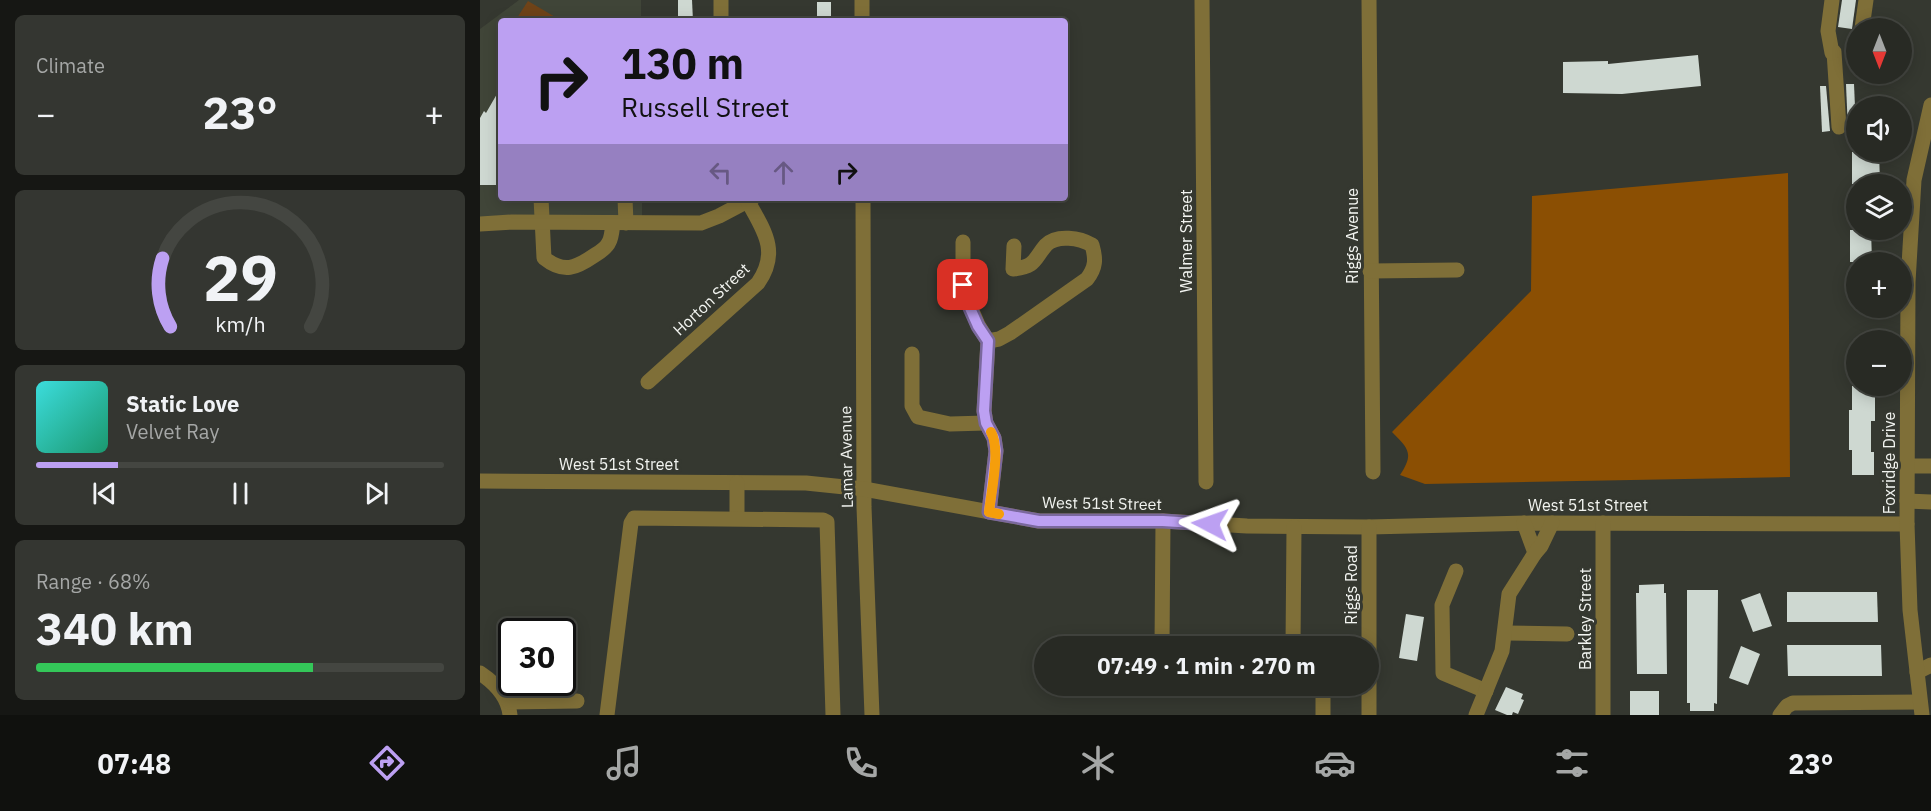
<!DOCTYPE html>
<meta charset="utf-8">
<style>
body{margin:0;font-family:"IBM Plex Sans",sans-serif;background:#343631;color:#f1f3f6;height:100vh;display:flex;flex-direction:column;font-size:22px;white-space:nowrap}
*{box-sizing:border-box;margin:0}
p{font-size:20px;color:#a5a7a6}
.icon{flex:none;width:33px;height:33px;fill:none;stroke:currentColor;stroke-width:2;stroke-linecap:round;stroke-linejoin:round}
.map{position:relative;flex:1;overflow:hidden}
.drawer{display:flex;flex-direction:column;gap:15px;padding:15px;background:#161714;width:480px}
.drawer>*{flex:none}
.guide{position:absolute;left:18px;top:18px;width:570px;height:183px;border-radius:6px;box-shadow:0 3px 15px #0003,0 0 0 2px #444641;background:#bca0f2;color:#111;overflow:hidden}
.needle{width:39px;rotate:180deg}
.buttons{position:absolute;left:1366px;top:18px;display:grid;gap:12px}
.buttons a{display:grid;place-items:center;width:66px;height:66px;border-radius:50%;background:#282a24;box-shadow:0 3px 15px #0003,0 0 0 2px #444641;font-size:30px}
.speed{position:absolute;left:18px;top:618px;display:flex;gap:12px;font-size:30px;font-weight:700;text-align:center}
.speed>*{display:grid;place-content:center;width:78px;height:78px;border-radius:50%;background:#282a24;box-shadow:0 3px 15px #0003,0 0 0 2px #444641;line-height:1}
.speed .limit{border:3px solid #111;border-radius:9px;background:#fff;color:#111}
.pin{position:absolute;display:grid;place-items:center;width:51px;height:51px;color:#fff;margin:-26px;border-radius:12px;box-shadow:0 3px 9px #0006}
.me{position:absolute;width:66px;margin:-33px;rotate:274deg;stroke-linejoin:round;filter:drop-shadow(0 0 4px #0008)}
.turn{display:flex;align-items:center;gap:21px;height:126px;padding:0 24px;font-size:27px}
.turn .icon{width:78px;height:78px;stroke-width:2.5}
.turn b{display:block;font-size:42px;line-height:51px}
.lanes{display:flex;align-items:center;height:57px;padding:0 24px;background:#0003;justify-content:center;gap:30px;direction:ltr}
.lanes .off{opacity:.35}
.big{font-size:45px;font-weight:800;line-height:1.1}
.drawer .card{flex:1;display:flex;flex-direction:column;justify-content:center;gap:9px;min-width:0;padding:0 21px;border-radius:9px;background:#343631}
.drawer .dial{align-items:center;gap:0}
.dial svg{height:156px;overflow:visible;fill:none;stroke:#444641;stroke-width:7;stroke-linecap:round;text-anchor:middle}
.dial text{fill:#f1f3f6;stroke:none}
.song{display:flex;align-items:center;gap:18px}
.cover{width:72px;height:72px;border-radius:9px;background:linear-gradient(135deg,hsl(180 70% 55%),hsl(160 70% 35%))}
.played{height:6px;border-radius:3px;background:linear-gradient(90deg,#bca0f2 20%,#444641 20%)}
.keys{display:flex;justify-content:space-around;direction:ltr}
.heat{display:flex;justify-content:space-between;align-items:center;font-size:33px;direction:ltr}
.charge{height:9px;border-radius:4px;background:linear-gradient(90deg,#34c759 68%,#444641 0)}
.trip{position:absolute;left:554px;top:636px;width:345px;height:60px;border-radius:30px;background:#282a24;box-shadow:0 3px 15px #0003,0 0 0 2px #444641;font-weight:800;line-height:60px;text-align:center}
.tab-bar{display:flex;height:96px;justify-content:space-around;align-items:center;background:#10110e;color:#a5a7a6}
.tab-bar .icon{width:42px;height:42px}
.tab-bar .selected{color:#bca0f2}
.tab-bar b{font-size:27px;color:#f1f3f6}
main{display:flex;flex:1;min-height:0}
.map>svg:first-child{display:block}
.built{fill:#404538}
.green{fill:#6f4318}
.forest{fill:#8b4f03}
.building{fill:#ced8d1}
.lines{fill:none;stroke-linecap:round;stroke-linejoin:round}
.minor{stroke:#7f6f38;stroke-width:15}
.route-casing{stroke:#7a689d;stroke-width:15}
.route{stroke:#bca0f2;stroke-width:10}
.slow{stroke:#f59e0b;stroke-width:10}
.labels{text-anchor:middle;stroke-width:6;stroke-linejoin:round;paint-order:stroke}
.street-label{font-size:16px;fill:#f2f4f0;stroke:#353830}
</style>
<main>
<section class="drawer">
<div class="card"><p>Climate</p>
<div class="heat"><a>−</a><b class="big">23°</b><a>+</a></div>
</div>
<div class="card dial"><svg viewBox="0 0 100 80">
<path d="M14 69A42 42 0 1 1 86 69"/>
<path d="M14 69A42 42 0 0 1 10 34" stroke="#bca0f2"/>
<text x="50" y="56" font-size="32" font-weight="700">29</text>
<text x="50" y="72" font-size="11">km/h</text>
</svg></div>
<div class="card">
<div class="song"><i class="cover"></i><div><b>Static Love</b><p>Velvet Ray</p></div></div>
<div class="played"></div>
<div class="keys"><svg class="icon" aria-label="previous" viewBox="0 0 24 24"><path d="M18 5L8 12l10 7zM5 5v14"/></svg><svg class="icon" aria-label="pause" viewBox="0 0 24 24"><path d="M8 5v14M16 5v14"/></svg><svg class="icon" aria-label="next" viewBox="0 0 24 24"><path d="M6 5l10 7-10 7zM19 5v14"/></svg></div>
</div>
<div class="card"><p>Range · 68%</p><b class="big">340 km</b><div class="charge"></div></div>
</section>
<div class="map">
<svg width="1451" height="715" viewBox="0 0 1451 715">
<rect width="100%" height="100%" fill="#353830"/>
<!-- built -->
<polygon class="built" points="39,0 161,0 161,21 21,21 21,198 162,198 162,221 0,221 0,29"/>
<!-- green -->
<polygon class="green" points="48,1 82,21 35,21"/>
<!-- forest -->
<path class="forest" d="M1308 173 1310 477 945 484 920 475C934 454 929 449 912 432L1051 291 1052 196Z"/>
<!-- building -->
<g class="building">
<polygon points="198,0 212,0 213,21 198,21"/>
<polygon points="1362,0 1376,0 1372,29 1358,27"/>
<rect x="337" y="2" width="14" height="19"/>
<polygon points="1218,55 1221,86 1142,94 1083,93 1083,62 1128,61 1128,64"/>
<polygon points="1366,84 1374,84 1376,130 1368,131"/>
<polygon points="1340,86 1346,86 1350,131 1342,132"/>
<polygon points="21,87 21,185 0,185 0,118 4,111 6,113"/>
<polygon points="1372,152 1399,152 1400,184 1372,184"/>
<polygon points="1370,230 1391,230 1392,262 1370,262"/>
<polygon points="1372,386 1395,386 1395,421 1391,421 1391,452 1394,452 1394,475 1372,475 1372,450 1369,450 1369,410 1372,410"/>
<polygon points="1184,584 1184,593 1186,593 1187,674 1157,674 1156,593 1159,593 1159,585"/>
<polygon points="1207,590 1238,590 1237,704 1234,703 1234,711 1210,711 1210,703 1207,703"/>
<polygon points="1307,592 1397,592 1398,622 1307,622"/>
<polygon points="1280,593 1292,626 1273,632 1261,600"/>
<polygon points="926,614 944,617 937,661 919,658"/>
<polygon points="1307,645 1401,645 1402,676 1308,676"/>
<polygon points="1261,646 1280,654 1268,685 1249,678"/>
<polygon points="1026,687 1043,694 1041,699 1044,700 1038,714 1033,712 1032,715 1027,715 1015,710"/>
<rect x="1150" y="691" width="29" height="24"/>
</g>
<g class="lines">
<!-- minor -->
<g class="minor">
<polyline points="241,0 241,21"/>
<polyline points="382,0 382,21"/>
<polyline points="722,0 726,482"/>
<polyline points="889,0 893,472"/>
<polyline points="1382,28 1386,0"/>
<polyline points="1354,52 1359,127"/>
<polyline points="1352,53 1348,31 1352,0"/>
<path d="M61 198 64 258C84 274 96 268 115 255 120 252 127 247 129 242 132 237 132 229 133 223"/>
<polyline points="145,198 146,223"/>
<polyline points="383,198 384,507 392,715"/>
<polyline points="0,224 32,222 221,223 239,216 273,198"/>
<polyline points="483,242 483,285 487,299 498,325 508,341 504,411 506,423 514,438 516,451 509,512"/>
<polyline points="890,271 977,270"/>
<path d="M508 341 519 339 530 333 607 279C616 267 616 259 612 245 600 238 577 234 566 245 554 259 556 267 533 269L534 246"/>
<polyline points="432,354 432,406 438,417 470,424 506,423"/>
<path d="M168 382 278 283C301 250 282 228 266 198"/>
<polyline points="1427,466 1451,466"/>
<polyline points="0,481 326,483 384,489 559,521 683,521 767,526 889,527 1051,523 1427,524"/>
<polyline points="1427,501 1451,502"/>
<polyline points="257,518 257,483"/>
<polyline points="1044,523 1055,553"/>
<polyline points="1123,523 1123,715"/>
<polyline points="889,527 889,715"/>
<polyline points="976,571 962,605 963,673 1006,691"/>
<polyline points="1025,633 1087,634"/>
<polyline points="682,646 683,521"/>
<polyline points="813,646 814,527"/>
<polyline points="1437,672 1451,665"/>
<path d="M0 673C15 683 28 696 30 715"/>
<polyline points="843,686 843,715"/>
<polyline points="29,702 97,701"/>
<polyline points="127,715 151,523 154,518 343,520 347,522 353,715"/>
<polyline points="996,715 1022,651 1029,594 1055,553 1061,546 1072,523"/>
<polyline points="1300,715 1307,706 1313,703 1440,702"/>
<polyline points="1442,715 1430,610 1427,524 1428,282 1434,180 1451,105"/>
</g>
</g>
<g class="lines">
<!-- route casing -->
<g class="route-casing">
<polyline id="route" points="483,285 486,299 498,326 508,341 504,411 506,423 514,438 516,451 509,512 559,521 683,521 730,524"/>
</g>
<!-- route -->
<use href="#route" class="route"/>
<!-- slow -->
<path class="slow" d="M511 432C521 449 511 492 509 512L519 514"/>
</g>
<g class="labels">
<!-- street labels -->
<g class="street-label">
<text transform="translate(872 236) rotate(-90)" y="6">Riggs Avenue</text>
<text transform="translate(706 241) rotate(-90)" y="6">Walmer Street</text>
<text transform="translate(231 299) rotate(-43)" y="6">Horton Street</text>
<text transform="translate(366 457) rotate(-91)" y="6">Lamar Avenue</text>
<text transform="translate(1409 463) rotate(-90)" y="6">Foxridge Drive</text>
<text x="139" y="470">West 51st Street</text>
<text transform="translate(622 503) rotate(1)" y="6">West 51st Street</text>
<text x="1108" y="511">West 51st Street</text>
<text transform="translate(871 585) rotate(-90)" y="6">Riggs Road</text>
<text transform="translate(1105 619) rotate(-90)" y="6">Barkley Street</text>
</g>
</g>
</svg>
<div class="buttons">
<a><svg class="needle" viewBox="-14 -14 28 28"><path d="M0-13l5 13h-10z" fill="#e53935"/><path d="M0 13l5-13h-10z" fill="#a5a7a6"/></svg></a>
<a><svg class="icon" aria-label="sound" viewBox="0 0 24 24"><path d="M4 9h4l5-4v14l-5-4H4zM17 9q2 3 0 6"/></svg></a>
<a><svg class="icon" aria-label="layers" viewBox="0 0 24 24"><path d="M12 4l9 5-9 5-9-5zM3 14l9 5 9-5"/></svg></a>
<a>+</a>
<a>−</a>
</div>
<div class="speed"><div class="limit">30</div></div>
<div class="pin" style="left:483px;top:285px;background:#d93025"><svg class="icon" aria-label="arrive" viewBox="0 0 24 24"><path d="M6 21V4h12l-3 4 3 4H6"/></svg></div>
<svg class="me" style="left:730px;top:524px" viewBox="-20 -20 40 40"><path d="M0-17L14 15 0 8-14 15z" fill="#bca0f2" stroke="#fff" stroke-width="4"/></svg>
<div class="trip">07:49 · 1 min · 270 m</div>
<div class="guide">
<div class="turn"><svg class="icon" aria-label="right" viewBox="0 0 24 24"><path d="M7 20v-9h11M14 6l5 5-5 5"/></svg><div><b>130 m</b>Russell Street</div></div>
<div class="lanes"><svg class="icon off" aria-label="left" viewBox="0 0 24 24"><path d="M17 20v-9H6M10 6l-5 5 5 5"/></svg><svg class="icon off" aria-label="ahead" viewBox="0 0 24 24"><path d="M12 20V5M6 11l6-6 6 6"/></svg><svg class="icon" aria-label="right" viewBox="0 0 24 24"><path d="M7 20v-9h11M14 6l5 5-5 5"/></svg></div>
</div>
</div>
</main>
<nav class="tab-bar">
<b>07:48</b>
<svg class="icon selected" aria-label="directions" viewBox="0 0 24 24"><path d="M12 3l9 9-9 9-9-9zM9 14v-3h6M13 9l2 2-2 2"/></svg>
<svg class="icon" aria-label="music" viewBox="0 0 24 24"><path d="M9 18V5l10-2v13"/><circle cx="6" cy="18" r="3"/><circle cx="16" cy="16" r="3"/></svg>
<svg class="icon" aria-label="phone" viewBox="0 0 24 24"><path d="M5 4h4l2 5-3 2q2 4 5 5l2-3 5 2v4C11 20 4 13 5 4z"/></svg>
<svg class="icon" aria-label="climate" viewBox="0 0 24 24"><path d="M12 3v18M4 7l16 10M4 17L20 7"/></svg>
<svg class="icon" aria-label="car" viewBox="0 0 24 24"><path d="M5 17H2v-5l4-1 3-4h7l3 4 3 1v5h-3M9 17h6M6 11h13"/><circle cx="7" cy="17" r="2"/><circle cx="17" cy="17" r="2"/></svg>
<svg class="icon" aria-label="filters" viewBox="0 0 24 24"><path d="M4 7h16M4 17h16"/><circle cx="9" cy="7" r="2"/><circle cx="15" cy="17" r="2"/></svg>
<b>23°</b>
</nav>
